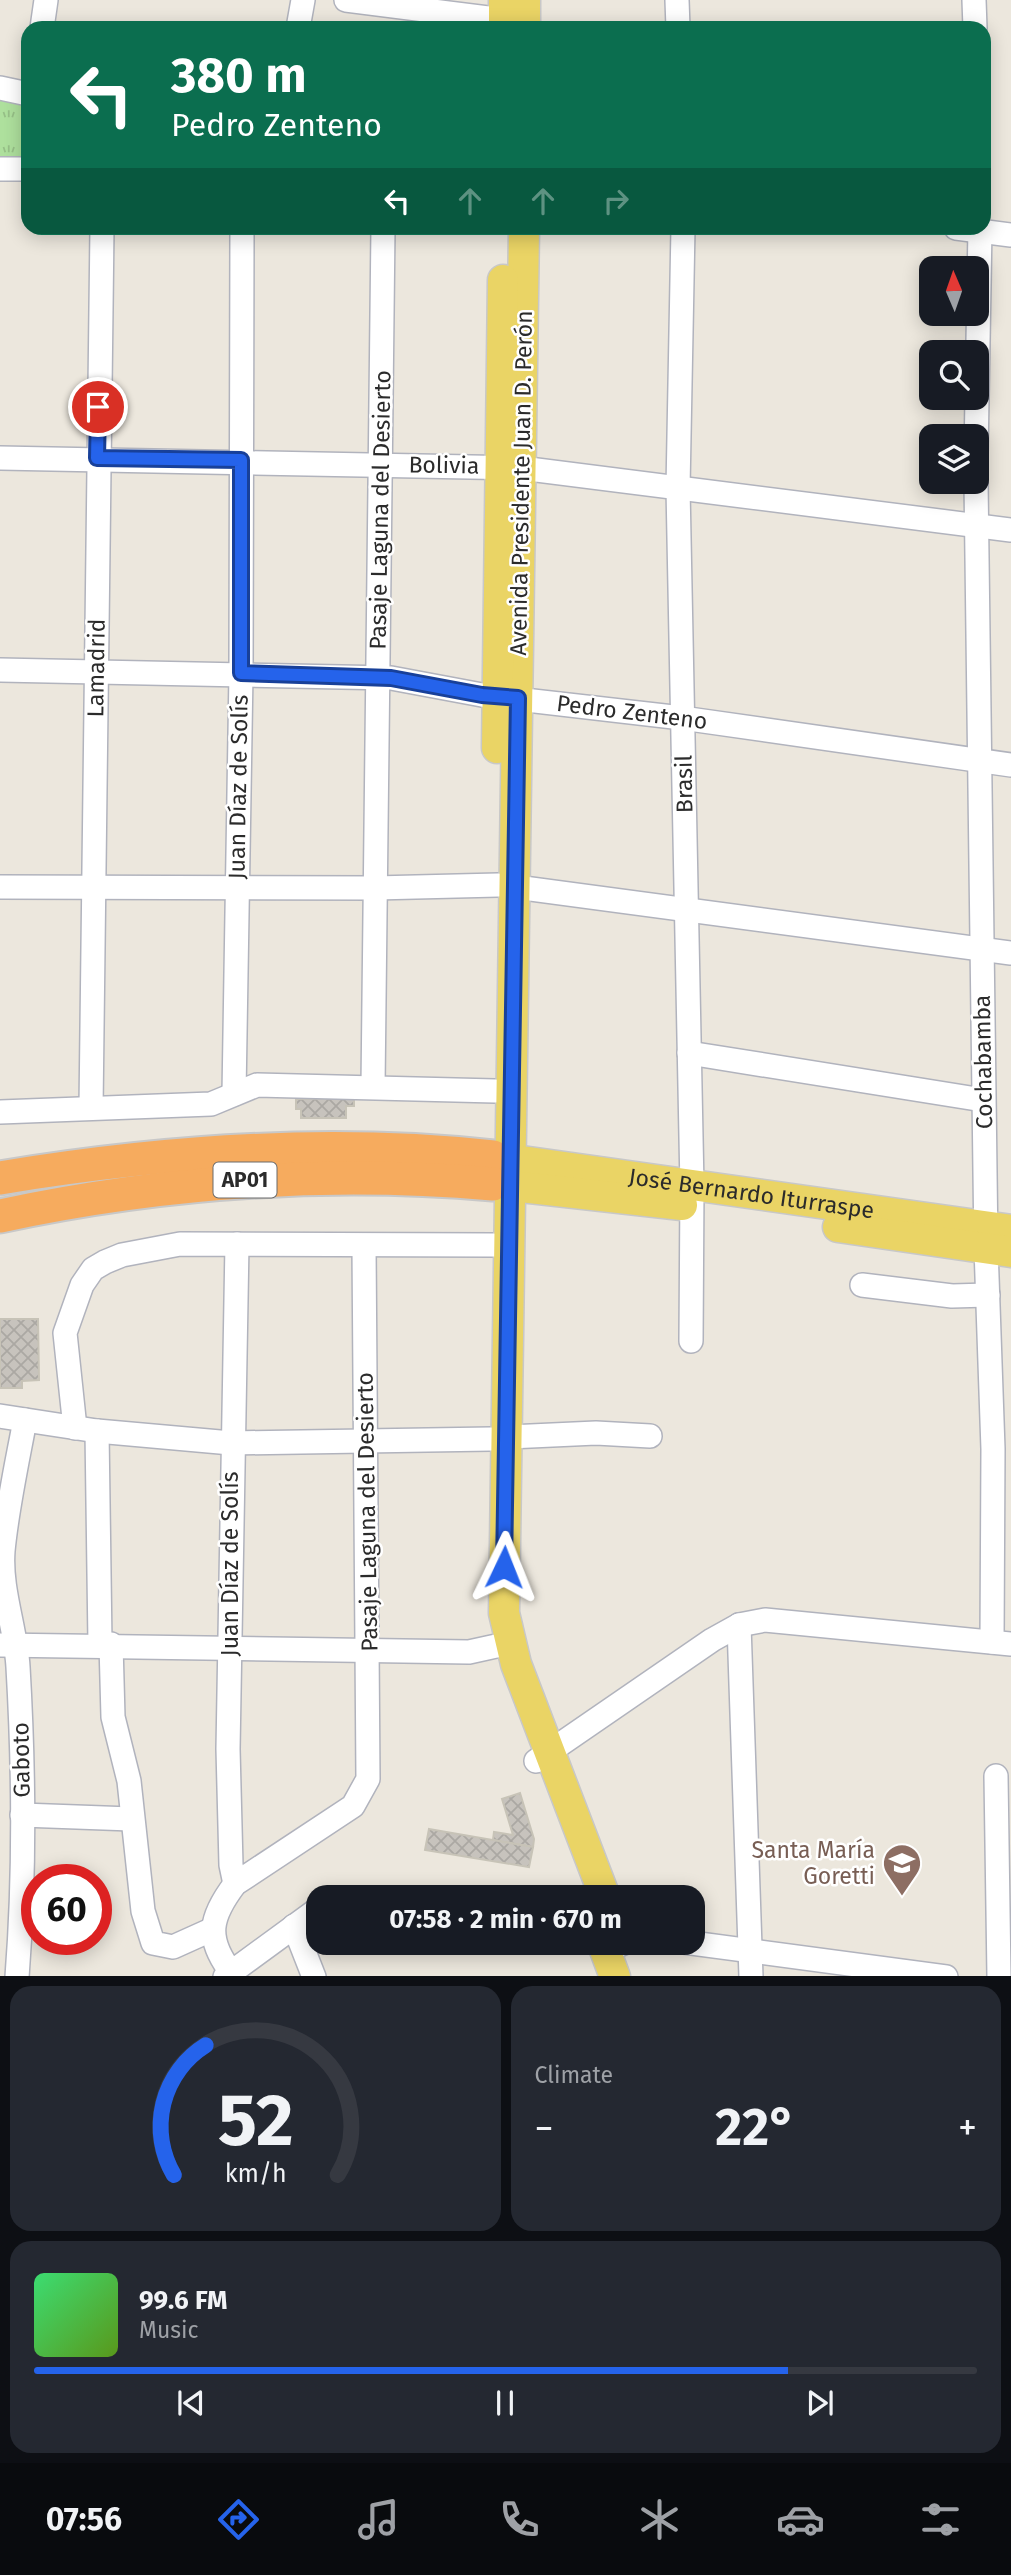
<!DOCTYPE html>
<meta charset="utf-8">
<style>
body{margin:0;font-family:"Fira Sans",sans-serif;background:#242831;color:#f1f3f6;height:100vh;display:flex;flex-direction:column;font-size:26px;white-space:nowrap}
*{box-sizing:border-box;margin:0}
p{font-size:23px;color:#9ea1a6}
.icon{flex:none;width:38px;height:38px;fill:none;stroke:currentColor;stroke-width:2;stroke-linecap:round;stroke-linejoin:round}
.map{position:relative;height:1976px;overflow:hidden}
.sheet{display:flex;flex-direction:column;gap:10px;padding:10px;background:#0d0f14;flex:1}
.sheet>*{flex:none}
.banner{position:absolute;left:21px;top:21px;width:970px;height:214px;border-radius:21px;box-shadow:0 4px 18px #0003;background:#0b6e4f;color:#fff;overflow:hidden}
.needle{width:46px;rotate:358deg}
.fabs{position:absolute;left:919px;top:256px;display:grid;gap:14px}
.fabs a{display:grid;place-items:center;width:70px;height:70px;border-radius:14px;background:#171b24;box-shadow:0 4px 18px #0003;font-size:35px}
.speed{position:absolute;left:21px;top:1864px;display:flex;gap:14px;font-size:35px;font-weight:700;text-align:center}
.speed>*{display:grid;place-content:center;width:91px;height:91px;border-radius:50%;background:#171b24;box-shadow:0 4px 18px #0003;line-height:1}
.speed .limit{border:10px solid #d22;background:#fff;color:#111}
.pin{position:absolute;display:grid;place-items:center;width:60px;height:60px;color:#fff;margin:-30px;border:4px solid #fff;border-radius:50%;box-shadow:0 2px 7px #0007}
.me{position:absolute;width:77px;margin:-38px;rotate:2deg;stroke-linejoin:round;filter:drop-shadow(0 0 5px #0008)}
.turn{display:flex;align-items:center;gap:24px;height:147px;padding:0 35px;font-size:32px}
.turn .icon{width:91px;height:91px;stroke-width:2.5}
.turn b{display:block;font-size:49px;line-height:60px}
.lanes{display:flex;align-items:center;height:66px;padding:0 35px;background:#0003;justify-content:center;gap:35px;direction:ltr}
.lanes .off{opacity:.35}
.big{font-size:52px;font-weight:700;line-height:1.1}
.sheet .tile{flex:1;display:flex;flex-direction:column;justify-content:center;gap:10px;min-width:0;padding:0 24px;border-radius:21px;background:#242831}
.sheet .dial{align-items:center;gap:0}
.dial svg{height:182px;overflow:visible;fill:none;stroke:#363941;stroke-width:7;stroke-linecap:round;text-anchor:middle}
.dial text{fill:#f1f3f6;stroke:none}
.song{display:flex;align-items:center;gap:21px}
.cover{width:84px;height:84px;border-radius:10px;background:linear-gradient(135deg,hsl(140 70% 55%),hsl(90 70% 35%))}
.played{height:7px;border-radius:4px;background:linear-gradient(90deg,#2563eb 80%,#363941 80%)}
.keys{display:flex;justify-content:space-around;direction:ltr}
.heat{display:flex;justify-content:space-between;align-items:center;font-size:38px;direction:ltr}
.sheet .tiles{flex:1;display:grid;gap:10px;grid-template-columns:1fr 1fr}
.tile:last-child{grid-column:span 2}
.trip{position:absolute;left:306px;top:1885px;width:399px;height:70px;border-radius:21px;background:#171b24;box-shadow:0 4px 18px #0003;font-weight:700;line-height:70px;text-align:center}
.tab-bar{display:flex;height:112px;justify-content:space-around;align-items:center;background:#090b0e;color:#9ea1a6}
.tab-bar .icon{width:49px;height:49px}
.tab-bar .active{color:#2563eb}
.tab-bar b{font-size:32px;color:#f1f3f6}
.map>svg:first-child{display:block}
.park{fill:url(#park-tufts)}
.building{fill:url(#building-cross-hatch);stroke:#c7c3b7;stroke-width:2}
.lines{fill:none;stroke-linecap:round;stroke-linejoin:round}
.minor-casing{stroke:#b1b3bd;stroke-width:26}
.major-casing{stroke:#c8c8c8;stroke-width:33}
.highway-casing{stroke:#c8c8c8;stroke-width:37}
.minor{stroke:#fff;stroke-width:23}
.major{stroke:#ead465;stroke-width:30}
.highway{stroke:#f6ab5e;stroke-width:33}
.route-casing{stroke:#184099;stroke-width:18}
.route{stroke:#2563eb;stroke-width:12}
.labels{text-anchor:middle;stroke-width:5;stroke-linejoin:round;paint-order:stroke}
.shield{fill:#fff;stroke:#6b6b6b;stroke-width:2}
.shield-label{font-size:21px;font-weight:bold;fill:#2b2b2b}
.street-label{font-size:23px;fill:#2b2b2b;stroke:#fff}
.education-label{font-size:23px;fill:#785e54;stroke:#fff;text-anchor:end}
</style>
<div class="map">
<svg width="1011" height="1977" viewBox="0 0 1011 1977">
<defs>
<pattern id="park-tufts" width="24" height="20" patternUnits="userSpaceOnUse" patternTransform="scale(1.75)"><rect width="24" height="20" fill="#aee09d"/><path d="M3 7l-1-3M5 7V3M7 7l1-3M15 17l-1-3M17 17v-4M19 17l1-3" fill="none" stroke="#96c087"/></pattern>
<pattern id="building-cross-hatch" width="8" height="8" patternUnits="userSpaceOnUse" patternTransform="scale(1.75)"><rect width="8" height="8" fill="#c7c3bd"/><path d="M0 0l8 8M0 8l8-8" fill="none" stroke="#aba8a3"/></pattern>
</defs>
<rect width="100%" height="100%" fill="#ece7dd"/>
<!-- park -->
<polygon class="park" points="0,97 28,103 28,157 0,157"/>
<!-- building -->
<g class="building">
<polygon points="354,1098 354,1106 346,1106 346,1118 301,1118 301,1109 296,1109 296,1099"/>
<polygon points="0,1319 38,1319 39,1380 22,1381 22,1388 0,1388"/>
<polygon points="520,1793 534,1839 533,1847 493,1840 494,1832 513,1835 502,1799"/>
<polygon points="429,1829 533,1847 529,1867 425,1850"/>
</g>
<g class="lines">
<!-- minor casing -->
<g class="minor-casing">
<g id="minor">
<polyline points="346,0 504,20"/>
<polyline points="677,0 678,28"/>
<polyline points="974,0 975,28"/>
<polyline points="42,28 46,0"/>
<polyline points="298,28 303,0"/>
<polyline points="0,88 28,94"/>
<polyline points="0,169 28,169"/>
<polyline points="683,228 678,488 692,1187 691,1341"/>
<polyline points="956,228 1011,235"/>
<polyline points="976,455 980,228"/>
<polyline points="0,458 521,468 1011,530"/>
<polyline points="976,481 986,1248 993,1449 992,1642"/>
<polyline points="0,670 391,678 482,695 682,718 1011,765"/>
<polyline points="0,887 375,888 498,885"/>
<polyline points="516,887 1011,953"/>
<polyline points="689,1053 983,1100"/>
<polyline points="373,1086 383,228"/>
<polyline points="234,1094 241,673 242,228"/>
<polyline points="91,1108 102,228"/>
<polyline points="0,1112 211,1104 257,1085 495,1091"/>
<polyline points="862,1285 952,1296 988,1295"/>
<polyline points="0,1416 97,1431 231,1443 491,1439"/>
<polyline points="75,1428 65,1333 82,1285 93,1269 105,1262 122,1255 180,1244 493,1245"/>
<polyline points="97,1431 100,1644"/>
<polyline points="509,1437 596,1433 650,1436"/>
<polyline points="739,1625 751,1977"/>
<polyline points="111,1644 113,1717 129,1781 143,1911 153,1943 173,1947 213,1929"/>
<polyline points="0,1645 469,1652 510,1643"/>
<polyline points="536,1761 712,1640 739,1625 765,1620 1011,1644"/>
<polyline points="996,1776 999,1977"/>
<polyline points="22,1815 131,1819"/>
<polyline points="235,1884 231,1865 228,1749 237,1244"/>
<polyline points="294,1926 314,1977"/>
<polyline points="684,1942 946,1977"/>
<polyline points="605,1951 626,1942"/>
<path d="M231 1972C205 1938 210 1917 235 1884L353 1806 368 1779 364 1246"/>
<path d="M17 1977C25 1874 24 1770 18 1667 16 1629 0 1590 3 1551 7 1508 17 1463 25 1420"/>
<polyline points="225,1977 318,1909"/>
</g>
</g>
<!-- major casing -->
<g class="major-casing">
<g id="major">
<polyline points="504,28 504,0"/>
<polyline points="525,28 525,0"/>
<polyline points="524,228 504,1613 516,1664 605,1897"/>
<polyline points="497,748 503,280"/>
<path id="s1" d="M493 1157 1011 1230"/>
<polyline points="493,1184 682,1205"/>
<polyline points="838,1227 1011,1252"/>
<polyline points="602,1942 615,1977"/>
</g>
</g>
<!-- highway casing -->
<g class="highway-casing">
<g id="highway">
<path d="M0 1178C163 1151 328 1139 493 1157"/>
<path d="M0 1216C163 1181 327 1170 493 1184"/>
</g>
</g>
<!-- minor -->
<use href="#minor" class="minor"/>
<!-- major -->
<use href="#major" class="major"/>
<!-- highway -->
<use href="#highway" class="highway"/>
</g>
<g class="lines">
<!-- route casing -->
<g class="route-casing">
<polyline id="route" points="98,407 97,458 241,460 241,673 391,678 482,695 518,698 504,1567"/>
</g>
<!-- route -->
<use href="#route" class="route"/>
</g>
<!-- icons -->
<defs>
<g id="school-pin" transform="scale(2.0125)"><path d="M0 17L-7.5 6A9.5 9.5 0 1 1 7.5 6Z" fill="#8d6e63" stroke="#fff"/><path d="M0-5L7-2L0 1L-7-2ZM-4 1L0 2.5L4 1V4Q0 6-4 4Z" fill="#fff"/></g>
</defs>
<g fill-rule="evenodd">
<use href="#school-pin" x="902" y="1863"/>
</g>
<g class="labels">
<!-- shield labels -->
<rect class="shield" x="213.5" y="1162.5" width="63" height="35" rx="5"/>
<g class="shield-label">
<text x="245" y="1187">AP01</text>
</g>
<!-- street labels -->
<g class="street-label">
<text transform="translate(444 465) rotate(1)" y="8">Bolivia</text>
<text transform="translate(521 483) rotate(-89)" y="8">Avenida Presidente Juan D. Perón</text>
<text transform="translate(380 510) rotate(-89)" y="8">Pasaje Laguna del Desierto</text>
<text transform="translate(96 668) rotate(-89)" y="8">Lamadrid</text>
<text transform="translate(632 712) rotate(7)" y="8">Pedro Zenteno</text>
<text transform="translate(684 784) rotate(-91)" y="8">Brasil</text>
<text transform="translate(238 787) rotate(-89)" y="8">Juan Díaz de Solís</text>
<text transform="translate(983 1062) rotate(-91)" y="8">Cochabamba</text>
<text dy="8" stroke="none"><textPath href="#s1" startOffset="261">José Bernardo Iturraspe</textPath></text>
<text transform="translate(367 1512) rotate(-91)" y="8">Pasaje Laguna del Desierto</text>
<text transform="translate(230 1564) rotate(-90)" y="8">Juan Díaz de Solís</text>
<text transform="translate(21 1760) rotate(-91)" y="8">Gaboto</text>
</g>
<!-- education labels -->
<g class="education-label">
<text x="875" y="1858">Santa María<tspan x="875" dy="26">Goretti</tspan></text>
</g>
</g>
</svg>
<div class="fabs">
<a><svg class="needle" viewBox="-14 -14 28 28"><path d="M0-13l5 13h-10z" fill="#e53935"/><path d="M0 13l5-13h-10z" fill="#9ea1a6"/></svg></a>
<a><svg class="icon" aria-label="search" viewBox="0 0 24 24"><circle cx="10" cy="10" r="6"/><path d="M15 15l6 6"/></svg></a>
<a><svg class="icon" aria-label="layers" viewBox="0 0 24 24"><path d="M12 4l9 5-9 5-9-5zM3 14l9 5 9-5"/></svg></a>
</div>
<div class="speed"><div class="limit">60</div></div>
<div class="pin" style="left:98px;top:407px;background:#d93025"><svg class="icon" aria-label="arrive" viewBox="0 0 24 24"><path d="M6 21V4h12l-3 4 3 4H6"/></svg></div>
<svg class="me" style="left:504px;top:1567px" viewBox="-20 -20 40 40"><path d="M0-17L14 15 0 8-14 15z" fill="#2563eb" stroke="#fff" stroke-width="4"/></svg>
<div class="trip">07:58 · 2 min · 670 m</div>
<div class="banner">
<div class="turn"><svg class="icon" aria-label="left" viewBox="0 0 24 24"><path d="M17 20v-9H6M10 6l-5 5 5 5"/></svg><div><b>380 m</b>Pedro Zenteno</div></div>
<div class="lanes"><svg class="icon" aria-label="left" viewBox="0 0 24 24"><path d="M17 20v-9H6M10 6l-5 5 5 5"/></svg><svg class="icon off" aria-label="ahead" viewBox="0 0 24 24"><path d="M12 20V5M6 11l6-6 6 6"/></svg><svg class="icon off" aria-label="ahead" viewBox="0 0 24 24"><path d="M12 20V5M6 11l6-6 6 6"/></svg><svg class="icon off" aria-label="right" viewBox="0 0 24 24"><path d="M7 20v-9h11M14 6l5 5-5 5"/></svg></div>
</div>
</div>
<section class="sheet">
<div class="tiles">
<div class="tile dial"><svg viewBox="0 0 100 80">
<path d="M14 69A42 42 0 1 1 86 69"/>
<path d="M14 69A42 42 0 0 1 28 12" stroke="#2563eb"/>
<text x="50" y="56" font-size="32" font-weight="700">52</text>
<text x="50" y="72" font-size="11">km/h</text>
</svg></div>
<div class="tile"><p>Climate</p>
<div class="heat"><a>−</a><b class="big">22°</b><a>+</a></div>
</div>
<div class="tile">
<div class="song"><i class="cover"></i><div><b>99.6 FM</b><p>Music</p></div></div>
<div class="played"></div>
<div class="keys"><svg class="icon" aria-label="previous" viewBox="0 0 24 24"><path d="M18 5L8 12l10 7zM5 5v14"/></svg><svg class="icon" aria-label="pause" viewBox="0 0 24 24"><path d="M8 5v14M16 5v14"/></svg><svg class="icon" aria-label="next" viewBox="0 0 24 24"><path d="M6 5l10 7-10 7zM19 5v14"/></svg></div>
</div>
</div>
</section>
<nav class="tab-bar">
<b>07:56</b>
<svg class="icon active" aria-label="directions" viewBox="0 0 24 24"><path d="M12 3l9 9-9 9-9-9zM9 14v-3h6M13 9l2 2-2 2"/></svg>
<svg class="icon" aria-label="music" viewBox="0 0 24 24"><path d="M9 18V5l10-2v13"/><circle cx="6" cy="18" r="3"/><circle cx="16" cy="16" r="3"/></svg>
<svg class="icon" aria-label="phone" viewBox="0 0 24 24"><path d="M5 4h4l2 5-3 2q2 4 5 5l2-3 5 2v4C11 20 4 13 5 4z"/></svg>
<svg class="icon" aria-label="climate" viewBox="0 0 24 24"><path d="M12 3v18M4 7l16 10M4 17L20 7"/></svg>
<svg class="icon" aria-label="car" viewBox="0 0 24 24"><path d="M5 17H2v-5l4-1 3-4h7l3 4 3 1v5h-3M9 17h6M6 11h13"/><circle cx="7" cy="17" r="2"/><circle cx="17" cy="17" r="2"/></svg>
<svg class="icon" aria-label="filters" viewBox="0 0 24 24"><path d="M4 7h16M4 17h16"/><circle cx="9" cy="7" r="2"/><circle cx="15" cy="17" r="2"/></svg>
</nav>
